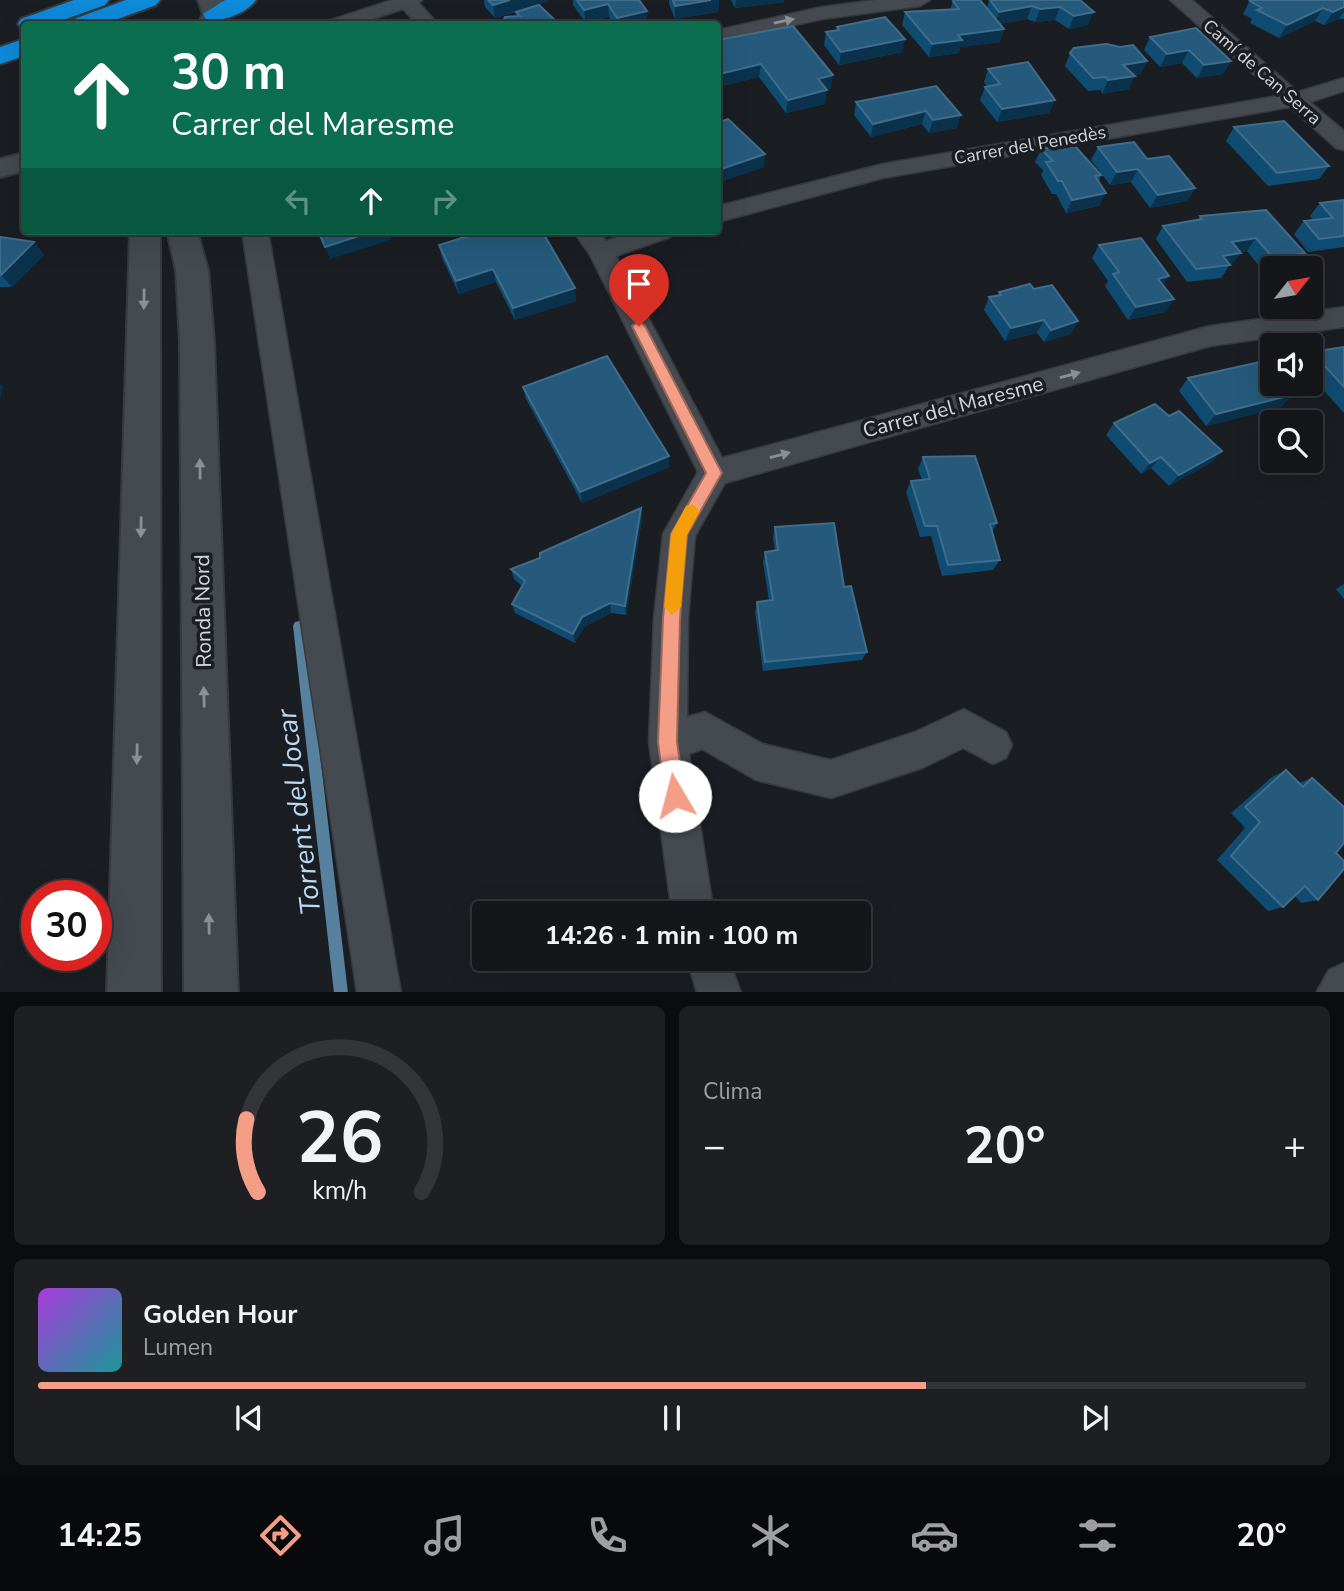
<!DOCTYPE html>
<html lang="es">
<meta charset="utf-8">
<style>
body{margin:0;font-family:"Nunito Sans",sans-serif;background:#1d1f23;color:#f1f3f6;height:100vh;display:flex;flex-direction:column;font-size:26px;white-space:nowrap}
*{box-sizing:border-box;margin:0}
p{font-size:23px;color:#9d9fa2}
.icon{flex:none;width:38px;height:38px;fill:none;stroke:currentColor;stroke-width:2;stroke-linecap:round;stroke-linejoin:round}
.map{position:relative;height:992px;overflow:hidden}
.side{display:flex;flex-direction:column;gap:14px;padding:14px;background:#0b0c0e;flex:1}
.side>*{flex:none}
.hud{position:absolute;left:21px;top:21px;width:700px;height:214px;border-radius:7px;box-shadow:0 7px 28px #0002,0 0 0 2px #333539;background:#0b6e4f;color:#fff;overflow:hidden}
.needle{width:46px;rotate:59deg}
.buttons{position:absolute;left:1260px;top:256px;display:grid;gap:14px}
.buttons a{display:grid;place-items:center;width:63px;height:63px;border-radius:7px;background:#14161a;box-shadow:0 7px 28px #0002,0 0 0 2px #333539;font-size:35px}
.speed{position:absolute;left:21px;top:880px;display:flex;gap:14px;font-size:35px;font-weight:700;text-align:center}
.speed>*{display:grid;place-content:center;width:91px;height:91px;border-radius:50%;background:#14161a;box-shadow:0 7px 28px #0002,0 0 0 2px #333539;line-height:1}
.speed .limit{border:10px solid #d22;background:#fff;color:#111}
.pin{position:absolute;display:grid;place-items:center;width:60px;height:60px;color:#fff;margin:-72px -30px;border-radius:50% 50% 50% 0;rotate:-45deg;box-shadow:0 0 7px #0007}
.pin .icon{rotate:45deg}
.me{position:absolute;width:77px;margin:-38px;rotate:352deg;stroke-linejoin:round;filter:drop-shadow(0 0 5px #0008)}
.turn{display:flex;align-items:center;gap:24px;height:147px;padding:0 35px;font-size:32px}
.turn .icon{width:91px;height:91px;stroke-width:2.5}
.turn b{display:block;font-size:49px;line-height:60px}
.lanes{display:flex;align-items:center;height:66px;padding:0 35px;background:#0003;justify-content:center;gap:35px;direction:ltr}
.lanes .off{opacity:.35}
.big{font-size:52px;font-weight:700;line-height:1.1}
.side .card{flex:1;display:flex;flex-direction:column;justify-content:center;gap:10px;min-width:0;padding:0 24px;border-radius:10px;background:#1d1f23}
.side .dial{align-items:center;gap:0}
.dial svg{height:182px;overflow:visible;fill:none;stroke:#333539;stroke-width:7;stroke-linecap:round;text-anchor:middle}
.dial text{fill:#f1f3f6;stroke:none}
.song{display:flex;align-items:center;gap:21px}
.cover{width:84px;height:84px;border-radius:10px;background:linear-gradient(135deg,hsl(280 70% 55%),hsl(180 70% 35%))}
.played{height:7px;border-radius:4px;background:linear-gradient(90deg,#f49e88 70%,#333539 70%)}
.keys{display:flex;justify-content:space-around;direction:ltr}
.heat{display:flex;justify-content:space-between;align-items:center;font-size:38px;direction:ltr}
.side .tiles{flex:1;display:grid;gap:14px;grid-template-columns:1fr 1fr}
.card:last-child{grid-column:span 2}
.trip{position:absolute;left:472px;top:901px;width:399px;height:70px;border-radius:7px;background:#14161a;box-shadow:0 7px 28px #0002,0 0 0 2px #333539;font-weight:700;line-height:70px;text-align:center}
.dock{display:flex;height:112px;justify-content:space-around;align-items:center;background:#08090a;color:#9d9fa2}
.dock .icon{width:49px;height:49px}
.dock .selected{color:#f49e88}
.dock b{font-size:32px;color:#f1f3f6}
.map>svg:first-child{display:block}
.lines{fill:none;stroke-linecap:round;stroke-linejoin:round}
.stream{fill:#58809f;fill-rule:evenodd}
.street-casing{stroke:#363a3d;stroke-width:3}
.secondary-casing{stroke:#363a3d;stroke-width:4}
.highway-casing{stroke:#363a3d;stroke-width:4}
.street{fill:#444a4f;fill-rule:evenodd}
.secondary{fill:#444a4f;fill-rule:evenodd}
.highway{fill:#0e8ad9;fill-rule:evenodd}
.wall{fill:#104b71}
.shaded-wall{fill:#0b324d}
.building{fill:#255a7c;stroke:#406d8b;stroke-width:2}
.oneway{fill:#8c9094}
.route{fill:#f49e88;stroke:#9f6758;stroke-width:2}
.slow{fill:#f59e0b}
.labels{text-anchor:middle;stroke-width:7;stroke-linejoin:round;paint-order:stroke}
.far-street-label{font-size:18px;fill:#d3d7da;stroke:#1a1e23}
.street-label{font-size:21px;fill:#d3d7da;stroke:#1a1e23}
.near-water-label{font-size:28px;font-style:italic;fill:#bbd9f3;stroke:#1a1e23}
</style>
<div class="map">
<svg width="1344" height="993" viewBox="0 0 1344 993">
<rect width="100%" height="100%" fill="#1a1e23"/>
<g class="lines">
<!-- stream -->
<polygon class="stream" points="299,621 303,622 305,626 348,993 334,993 293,626 295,622"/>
<!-- street casing -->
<g class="street-casing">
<g id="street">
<polygon points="392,0 422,0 419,3 438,24 417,24 403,9 357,24 328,24 331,20"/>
<polygon points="876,0 930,0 920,6 822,19 718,42 718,30 822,7"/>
<polygon points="1170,0 1192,0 1298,92 1344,78 1344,91 1310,102 1344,131 1344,150 1336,148 1290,107 883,178 718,222 718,206 883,164 1278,96"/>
<polygon points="242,231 268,231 401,993 357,993"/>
<polygon points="573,231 599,231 606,241 635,231 674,231 670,237 616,256 722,458 1210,326 1344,307 1344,327 1210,346 725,483 695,536 688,618 687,717 705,712 763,744 831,760 915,732 964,709 1006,732 1012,745 1006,758 993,764 963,748 922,768 831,798 756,780 702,749 689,754 714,914 672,914 649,742 654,618 663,534 698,472 590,255"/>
<polygon points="687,959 729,959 741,993 697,993"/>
<polygon points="1344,963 1344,993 1316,993 1329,970"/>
</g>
</g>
<!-- secondary casing -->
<g class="secondary-casing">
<g id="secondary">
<polygon points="198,0 222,0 227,14 222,24 198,24 203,14"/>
<polygon points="24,153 24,171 0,177 0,159"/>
<polygon points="130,231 160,231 161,993 107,993"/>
<polygon points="167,231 197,231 208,270 214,342 238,993 184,993 180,342 176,270"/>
</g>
</g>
<!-- highway casing -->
<g class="highway-casing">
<g id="highway">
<polygon points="74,0 109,0 105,5 52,24 24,24 24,30 18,24 21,19"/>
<polygon points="126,0 160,0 156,5 104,24 71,24 74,19"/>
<path d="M225 0H256C247 13 221 23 206 19L203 14Z"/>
<polygon points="24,39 24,56 0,64 0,47"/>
</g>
</g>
<!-- street -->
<use href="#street" class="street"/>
<!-- secondary -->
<use href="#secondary" class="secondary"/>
<!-- highway -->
<use href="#highway" class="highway"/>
</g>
<!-- wall -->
<g class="wall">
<polygon points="484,0 548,0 548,1 522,10 559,24 516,16 516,12 495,18 485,7"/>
<polygon points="573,0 639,0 647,11 647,24 613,24 609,17 586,23 573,5"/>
<polygon points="669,0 719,0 718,12 675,19 669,4"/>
<polygon points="731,0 784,0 784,2 735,8"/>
<polygon points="989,0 1080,0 1088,25 1069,29 1055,20 1035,22 1027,19 1000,24 1000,42 960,47 959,53 929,57 902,25 905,12 950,10 953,1 987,8"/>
<polygon points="1250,0 1344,0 1344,19 1339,19 1324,25 1315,21 1279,38 1250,23 1252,19 1243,14"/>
<polygon points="837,27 902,52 839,65 824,45 826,32 836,30"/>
<polygon points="1150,37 1231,61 1223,74 1197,78 1182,63 1160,67 1144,50"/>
<polygon points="718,40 831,88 826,89 825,104 786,113 759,77 718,87"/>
<polygon points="1070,53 1147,61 1140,74 1134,75 1129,89 1102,94 1101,90 1088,91 1065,66"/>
<polygon points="988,69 1055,100 1049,113 997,122 980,100 985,87 987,86 984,82"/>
<polygon points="936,86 957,128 929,133 922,124 871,137 854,115 856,102"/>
<polygon points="1234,127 1329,166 1319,179 1268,186 1226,141"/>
<polygon points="1098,147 1147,159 1195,188 1187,201 1150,208 1131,182 1110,185 1091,160"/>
<polygon points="1041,149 1101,175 1099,181 1099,206 1066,213 1056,194 1052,194 1041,175 1043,170 1035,162"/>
<polygon points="1344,200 1344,247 1308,252 1294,234 1304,221 1313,220 1310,216 1320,203"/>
<polygon points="1200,216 1305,253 1295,266 1264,272 1247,251 1240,252 1231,266 1229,266 1221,278 1187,282 1156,239 1163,226 1198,220"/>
<polygon points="479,231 542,231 576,301 515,320 496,282 459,294 442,258 439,245 479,232"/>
<polygon points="0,237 34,242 44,255 12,287 0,287"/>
<polygon points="1099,245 1163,285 1165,312 1128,320 1105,286 1108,281 1092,258"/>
<polygon points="1034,289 1071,334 1044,342 1037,333 1005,341 984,310 989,297 998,296 999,292"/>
<polygon points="1344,347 1344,413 1311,376 1312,352"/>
<polygon points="1188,378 1292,395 1281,407 1206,426 1179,391"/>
<polygon points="523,387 669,467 582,503 526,399"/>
<polygon points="1114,423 1212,462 1169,486 1151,468 1141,474 1106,435"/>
<polygon points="923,457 997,523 992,532 1000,560 993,570 942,576 931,536 920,537 906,492 911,481 922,480 918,469"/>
<polygon points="641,508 642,519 626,615 611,613 584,627 575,643 515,613 512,604 522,586 514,579 511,569 540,558"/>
<polygon points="775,527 844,587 867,652 862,660 763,671 755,612 757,602 769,601 763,562 765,552 775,551 773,538"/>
<polygon points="1344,584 1344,599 1336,589"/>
<polygon points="1286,770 1299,783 1312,778 1336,853 1318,900 1301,903 1295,896 1283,907 1268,911 1217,860 1245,828 1231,813 1272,777"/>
</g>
<!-- shaded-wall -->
<g class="shaded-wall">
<polygon points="510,0 548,0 548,1 495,18 493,5"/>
<polygon points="711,0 719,0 718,12 675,19 675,6"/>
<polygon points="736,0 784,0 784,2 735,8"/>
<polygon points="608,4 609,17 586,23 584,10"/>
<polygon points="1032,6 1027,19 995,25 999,12"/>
<polygon points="1060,7 1055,20 1035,22 1040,9"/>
<polygon points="1344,7 1344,11 1339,19 1324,25 1333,12"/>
<polygon points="1323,8 1315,21 1279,38 1287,25"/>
<polygon points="647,11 647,24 617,24 617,18"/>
<polygon points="1094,12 1088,25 1069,29 1074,16"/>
<polygon points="1004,29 1000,42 960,47 959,53 929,57 932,44 958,35"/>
<polygon points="905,39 902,52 839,65 841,52"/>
<polygon points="1189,50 1182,63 1160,67 1167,54"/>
<polygon points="1147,61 1140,74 1117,78 1123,65"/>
<polygon points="1231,61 1223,74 1197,78 1204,65"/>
<polygon points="761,64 759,77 718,87 719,74"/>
<polygon points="833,75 831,88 816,92 818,79"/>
<polygon points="1135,76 1129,89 1102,94 1108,80"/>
<polygon points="827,90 825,104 786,113 788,100"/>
<polygon points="1055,100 1049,113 997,122 1002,109"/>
<polygon points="926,111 922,124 871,137 873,124"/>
<polygon points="961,115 957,128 929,133 933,120"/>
<polygon points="765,154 764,167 718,183 718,170"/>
<polygon points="1138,169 1131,182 1110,185 1117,172"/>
<polygon points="1195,188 1187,201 1150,208 1158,195"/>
<polygon points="1106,193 1099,206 1066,213 1072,200"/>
<polygon points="374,231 388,231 391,240 330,259 325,247"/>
<polygon points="1256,238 1247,251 1223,255 1232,242"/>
<polygon points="34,242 44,255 12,287 1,275"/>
<polygon points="1241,253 1231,266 1229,266 1230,265 1223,256"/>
<polygon points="1305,253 1295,266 1285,268 1272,268 1272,270 1264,272 1274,259"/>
<polygon points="493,269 496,282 459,294 456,281"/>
<polygon points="1169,276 1161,289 1158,279"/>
<polygon points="575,288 576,301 515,320 513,308"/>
<polygon points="1174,299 1165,312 1128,320 1136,307"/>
<polygon points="1044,320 1037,333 1005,341 1011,328"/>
<polygon points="1078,321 1071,334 1044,342 1051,330"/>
<polygon points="0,384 3,386 0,400"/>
<polygon points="1292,395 1281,407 1206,426 1216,414"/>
<polygon points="1222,451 1212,462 1169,486 1179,475"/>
<polygon points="669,456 669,467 582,503 580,492"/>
<polygon points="1161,457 1151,468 1141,474 1150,463"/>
<polygon points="641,508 642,519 626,615 625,606"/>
<polygon points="610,603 611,613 584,627 575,643 573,634 582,617"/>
</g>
<!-- building -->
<g class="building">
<polygon points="488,0 510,0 493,5"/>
<polygon points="577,0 639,0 647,11 617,18 608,4 584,10"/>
<polygon points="673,0 711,0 675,6"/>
<polygon points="956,0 980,0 1004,29 958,35 962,40 932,44 905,12 959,9 953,1"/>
<polygon points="990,0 1080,0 1094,12 1074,16 1060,7 1040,9 1032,6 999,12"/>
<polygon points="1253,0 1344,0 1344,7 1333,12 1323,8 1287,25 1257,10 1262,8 1250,1"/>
<polygon points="539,5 559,24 502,24 505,17 520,16 516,12"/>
<polygon points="885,17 905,39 841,52 826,32 839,30 837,27"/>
<polygon points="793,26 833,75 818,79 827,90 788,100 761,64 719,74 718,72 718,40"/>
<polygon points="1196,28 1231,61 1204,65 1189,50 1167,54 1150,37"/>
<polygon points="1106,44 1120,47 1133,45 1147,61 1123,65 1135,76 1108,80 1106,77 1093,78 1070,53 1074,48"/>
<polygon points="1028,62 1055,100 1002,109 985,87 1000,84 988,69"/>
<polygon points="936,86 961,115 933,120 926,111 873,124 856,102"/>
<polygon points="728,119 765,154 718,170 718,123"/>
<polygon points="1284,121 1329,166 1277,173 1234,127"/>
<polygon points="1134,142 1147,159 1169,156 1195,188 1158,195 1138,169 1117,172 1098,147"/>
<polygon points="1074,145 1101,175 1095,176 1106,193 1072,200 1062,181 1058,181 1046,162 1053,161 1041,149"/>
<polygon points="1344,200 1344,236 1319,239 1304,221 1333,218 1320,203"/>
<polygon points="1266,210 1305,253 1274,259 1256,238 1232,242 1241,253 1223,256 1230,265 1196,269 1163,226 1202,219 1200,216"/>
<polygon points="318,231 374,231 325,247"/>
<polygon points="480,231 542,231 575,288 513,308 493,269 456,281 439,245 481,232"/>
<polygon points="0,237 34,242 1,275 0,275"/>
<polygon points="1141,238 1169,276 1158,279 1174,299 1136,307 1113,274 1119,272 1099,245"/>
<polygon points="1030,284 1034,289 1052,285 1078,321 1051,330 1044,320 1011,328 989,297 1001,295 999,292"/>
<polygon points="1344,347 1344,387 1312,352"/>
<polygon points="607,356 669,456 580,492 523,387"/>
<polygon points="1264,361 1272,371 1272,383 1282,383 1292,395 1216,414 1188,378"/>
<polygon points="1155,404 1169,416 1179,411 1222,451 1179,475 1161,457 1150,463 1114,423"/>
<polygon points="975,456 997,523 990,524 1000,560 948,565 937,526 925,526 911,481 930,479 923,457"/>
<polygon points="641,508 625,606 610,603 582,617 573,634 512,604 525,581 511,569 540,558 540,553"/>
<polygon points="834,523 844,587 851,586 867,652 765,662 757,602 773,600 765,552 778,550 775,527"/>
<polygon points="1286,770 1303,787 1312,778 1344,807 1344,843 1336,853 1344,861 1344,869 1318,900 1305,886 1283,907 1231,856 1260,822 1245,807"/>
</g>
<!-- one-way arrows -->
<defs><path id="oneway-solid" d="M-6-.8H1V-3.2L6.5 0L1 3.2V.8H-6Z" transform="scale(1.75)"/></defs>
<g class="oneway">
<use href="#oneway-solid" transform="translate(784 21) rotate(-12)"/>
<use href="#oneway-solid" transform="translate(144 299) rotate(91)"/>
<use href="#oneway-solid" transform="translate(1070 375) rotate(-15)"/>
<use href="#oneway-solid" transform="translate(780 455) rotate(-15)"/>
<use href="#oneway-solid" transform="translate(200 469) rotate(-91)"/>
<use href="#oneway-solid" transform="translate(141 527) rotate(91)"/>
<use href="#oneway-solid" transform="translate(204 697) rotate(-91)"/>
<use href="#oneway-solid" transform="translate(137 754) rotate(91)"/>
<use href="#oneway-solid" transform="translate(209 924) rotate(-91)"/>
</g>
<!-- route -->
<polygon class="route" points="639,321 645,326 722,473 687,535 680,618 677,742 685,796 682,803 675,806 668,803 665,796 658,742 663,618 671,534 706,473 632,326"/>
<!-- slow -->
<polygon class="slow" points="692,504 700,511 687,535 681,607 672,615 664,607 671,534 686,506"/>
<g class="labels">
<!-- far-street labels -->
<g class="far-street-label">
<text transform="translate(1262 72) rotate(41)" y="6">Camí de Can Serra</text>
<text transform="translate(1030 145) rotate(-10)" y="6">Carrer del Penedès</text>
</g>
<!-- street labels -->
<g class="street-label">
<text transform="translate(953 407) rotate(-15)" y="7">Carrer del Maresme</text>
<text transform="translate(203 611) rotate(-91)" y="7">Ronda Nord</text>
</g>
<!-- near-water labels -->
<g class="near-water-label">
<text transform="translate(298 812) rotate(-97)" y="10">Torrent del Jocar</text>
</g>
</g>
</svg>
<div class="buttons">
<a><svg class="needle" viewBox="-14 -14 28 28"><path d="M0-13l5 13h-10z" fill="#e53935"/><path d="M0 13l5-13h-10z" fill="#9d9fa2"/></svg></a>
<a><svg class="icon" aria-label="sound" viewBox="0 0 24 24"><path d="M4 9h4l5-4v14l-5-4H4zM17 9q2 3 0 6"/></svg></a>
<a><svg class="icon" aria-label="search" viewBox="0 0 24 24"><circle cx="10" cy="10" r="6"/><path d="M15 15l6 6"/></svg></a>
</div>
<div class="speed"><div class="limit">30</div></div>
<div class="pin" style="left:639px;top:326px;background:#d93025"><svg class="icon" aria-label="arrive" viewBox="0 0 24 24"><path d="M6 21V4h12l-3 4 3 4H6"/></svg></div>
<svg class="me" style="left:675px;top:796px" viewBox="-20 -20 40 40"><circle r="19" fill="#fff"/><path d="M0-13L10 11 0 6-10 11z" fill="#f49e88"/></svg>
<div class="trip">14:26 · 1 min · 100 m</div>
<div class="hud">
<div class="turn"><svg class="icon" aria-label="ahead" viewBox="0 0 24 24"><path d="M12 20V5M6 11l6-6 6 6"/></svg><div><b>30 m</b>Carrer del Maresme</div></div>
<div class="lanes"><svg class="icon off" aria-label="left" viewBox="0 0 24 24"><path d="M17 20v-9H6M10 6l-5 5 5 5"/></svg><svg class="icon" aria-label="ahead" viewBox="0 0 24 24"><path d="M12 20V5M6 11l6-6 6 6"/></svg><svg class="icon off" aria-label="right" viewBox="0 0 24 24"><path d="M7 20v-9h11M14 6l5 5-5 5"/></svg></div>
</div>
</div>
<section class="side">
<div class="tiles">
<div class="card dial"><svg viewBox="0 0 100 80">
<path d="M14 69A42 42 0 1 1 86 69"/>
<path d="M14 69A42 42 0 0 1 9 37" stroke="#f49e88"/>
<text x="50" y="56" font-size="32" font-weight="700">26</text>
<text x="50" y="72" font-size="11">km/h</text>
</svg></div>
<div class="card"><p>Clima</p>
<div class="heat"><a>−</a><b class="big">20°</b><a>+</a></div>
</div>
<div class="card">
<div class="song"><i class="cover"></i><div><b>Golden Hour</b><p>Lumen</p></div></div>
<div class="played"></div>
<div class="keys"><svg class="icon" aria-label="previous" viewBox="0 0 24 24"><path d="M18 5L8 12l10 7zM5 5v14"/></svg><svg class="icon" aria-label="pause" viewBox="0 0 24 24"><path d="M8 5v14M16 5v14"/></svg><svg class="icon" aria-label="next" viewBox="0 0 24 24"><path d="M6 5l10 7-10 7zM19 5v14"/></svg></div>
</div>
</div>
</section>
<nav class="dock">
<b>14:25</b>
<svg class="icon selected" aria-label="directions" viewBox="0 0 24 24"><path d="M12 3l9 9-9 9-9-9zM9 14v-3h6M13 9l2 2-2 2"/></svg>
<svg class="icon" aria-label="music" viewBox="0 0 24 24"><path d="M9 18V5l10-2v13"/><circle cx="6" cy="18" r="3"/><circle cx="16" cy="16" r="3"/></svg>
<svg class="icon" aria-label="phone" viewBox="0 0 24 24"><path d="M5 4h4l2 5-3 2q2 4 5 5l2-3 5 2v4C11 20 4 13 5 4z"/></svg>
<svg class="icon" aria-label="climate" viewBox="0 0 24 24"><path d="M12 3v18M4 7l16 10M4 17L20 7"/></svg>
<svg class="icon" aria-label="car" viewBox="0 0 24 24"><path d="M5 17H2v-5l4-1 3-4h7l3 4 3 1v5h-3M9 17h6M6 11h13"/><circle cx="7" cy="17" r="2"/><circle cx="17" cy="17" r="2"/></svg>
<svg class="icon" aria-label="filters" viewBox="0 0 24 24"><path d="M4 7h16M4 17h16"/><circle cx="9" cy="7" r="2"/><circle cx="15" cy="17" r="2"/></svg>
<b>20°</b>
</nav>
